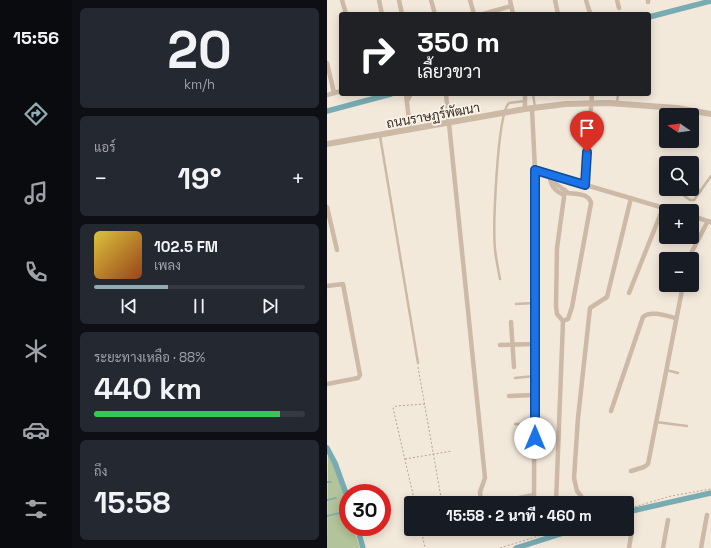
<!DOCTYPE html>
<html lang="th">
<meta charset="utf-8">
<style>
body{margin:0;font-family:"Space Grotesk",Sarabun,sans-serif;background:#242831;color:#f1f3f6;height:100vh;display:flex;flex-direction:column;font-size:15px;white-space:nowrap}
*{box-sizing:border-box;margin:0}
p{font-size:13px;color:#9ea1a6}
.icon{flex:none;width:22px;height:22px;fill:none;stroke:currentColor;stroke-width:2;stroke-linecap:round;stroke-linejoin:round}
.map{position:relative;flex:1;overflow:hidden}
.panel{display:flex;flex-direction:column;gap:8px;padding:8px;background:#0d0f14;width:255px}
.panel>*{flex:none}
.banner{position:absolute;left:12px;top:12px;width:312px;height:84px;border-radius:4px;box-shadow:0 2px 10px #0003;background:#202124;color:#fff;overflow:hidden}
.needle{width:26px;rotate:283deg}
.controls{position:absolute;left:332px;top:108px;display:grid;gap:8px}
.controls a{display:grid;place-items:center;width:40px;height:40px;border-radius:4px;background:#171b24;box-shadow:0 2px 10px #0003;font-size:20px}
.speed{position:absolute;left:12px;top:484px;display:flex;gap:8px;font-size:20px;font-weight:700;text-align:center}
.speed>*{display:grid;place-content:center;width:52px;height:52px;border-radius:50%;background:#171b24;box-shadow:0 2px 10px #0003;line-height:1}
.speed .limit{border:6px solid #d22;background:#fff;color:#111}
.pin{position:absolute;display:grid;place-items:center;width:34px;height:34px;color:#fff;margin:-41px -17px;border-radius:50% 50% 50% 0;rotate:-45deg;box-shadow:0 0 4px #0007}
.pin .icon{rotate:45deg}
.me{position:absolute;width:44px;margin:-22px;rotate:0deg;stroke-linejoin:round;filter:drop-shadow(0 0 3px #0008)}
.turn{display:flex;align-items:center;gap:14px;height:84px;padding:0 12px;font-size:18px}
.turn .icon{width:52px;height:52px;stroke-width:2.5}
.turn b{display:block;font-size:28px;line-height:34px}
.big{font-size:30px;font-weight:800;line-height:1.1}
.panel .tile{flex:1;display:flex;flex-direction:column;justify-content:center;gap:6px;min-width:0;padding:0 14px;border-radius:6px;background:#242831}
.panel .dial{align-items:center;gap:0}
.dial b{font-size:52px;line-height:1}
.song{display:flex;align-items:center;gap:12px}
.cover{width:48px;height:48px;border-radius:6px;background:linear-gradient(135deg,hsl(50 70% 55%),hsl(20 70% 35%))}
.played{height:4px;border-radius:2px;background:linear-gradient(90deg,#90abb1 35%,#363941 35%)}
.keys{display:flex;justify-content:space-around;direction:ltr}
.heat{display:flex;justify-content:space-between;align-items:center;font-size:22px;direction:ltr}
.charge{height:6px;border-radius:3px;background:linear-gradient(90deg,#34c759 88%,#363941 0)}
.trip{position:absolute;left:77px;top:496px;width:230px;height:40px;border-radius:4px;background:#171b24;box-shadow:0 2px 10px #0003;font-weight:800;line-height:40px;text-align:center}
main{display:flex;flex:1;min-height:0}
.dock{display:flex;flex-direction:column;width:72px;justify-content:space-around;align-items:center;background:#090b0e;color:#9ea1a6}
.dock .icon{width:28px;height:28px}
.dock .on{color:#90abb1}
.dock b{font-size:18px;color:#f1f3f6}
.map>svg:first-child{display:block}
.green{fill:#b3c39a}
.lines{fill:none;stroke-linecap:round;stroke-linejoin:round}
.stream{stroke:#78acb2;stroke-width:1.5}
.canal{stroke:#78acb2;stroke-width:5.5}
.path{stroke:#b8a390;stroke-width:1;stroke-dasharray:2 2;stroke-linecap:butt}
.service{stroke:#ccb9a6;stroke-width:2.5}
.minor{stroke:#ccb9a6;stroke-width:4.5}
.tertiary{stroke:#ccb9a6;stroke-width:6}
.route-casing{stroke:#114b97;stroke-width:10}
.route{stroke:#1a73e8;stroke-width:7}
.labels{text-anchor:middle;stroke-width:3.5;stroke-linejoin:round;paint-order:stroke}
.street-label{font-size:13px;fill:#382d27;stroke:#faf3e7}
</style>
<main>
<nav class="dock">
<b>15:56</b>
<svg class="icon on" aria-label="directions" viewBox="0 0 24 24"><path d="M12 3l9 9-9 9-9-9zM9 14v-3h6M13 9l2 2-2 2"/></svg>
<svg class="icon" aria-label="music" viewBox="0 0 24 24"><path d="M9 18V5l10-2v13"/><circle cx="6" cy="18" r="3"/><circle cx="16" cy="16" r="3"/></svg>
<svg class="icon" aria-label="phone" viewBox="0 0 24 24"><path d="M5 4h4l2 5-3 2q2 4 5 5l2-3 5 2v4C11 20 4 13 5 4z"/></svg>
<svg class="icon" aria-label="climate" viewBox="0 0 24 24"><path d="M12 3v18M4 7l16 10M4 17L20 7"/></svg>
<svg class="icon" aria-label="car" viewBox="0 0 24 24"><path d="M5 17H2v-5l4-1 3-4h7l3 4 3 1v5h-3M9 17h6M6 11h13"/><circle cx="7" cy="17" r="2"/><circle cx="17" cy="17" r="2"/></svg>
<svg class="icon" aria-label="filters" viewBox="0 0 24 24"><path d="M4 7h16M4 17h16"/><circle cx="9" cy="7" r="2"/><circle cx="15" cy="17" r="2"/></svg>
</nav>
<section class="panel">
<div class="tile dial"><b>20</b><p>km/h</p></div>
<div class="tile"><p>แอร์</p>
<div class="heat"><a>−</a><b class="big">19°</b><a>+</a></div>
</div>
<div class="tile">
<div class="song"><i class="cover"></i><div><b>102.5 FM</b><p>เพลง</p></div></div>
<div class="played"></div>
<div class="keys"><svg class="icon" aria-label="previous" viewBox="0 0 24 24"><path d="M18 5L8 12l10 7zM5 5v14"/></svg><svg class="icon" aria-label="pause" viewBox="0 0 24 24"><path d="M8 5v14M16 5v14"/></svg><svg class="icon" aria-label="next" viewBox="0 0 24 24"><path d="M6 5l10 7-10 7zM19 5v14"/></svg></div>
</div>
<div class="tile"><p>ระยะทางเหลือ · 88%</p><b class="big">440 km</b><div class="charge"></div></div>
<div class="tile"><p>ถึง</p><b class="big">15:58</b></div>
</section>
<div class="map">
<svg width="384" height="548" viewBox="0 0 384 548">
<rect width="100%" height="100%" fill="#f3e9db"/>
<!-- green -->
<path class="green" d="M1 452C12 477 21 500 21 527H26L33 548H0Z"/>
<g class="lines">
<!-- stream -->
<g class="stream">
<polyline points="0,482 4,482"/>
<polyline points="0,500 9,498"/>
<polyline points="0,516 12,513"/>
</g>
<!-- canal -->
<g class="canal">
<polyline points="322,17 384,1"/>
<polyline points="0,111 64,94"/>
<polyline points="0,448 8,463 21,499"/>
<polyline points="300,512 384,493"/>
<polyline points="30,527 36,548"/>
<polyline points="189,548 249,529"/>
</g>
<!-- path -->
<g class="path">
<polyline points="91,367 115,503"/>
<polyline points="78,459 125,451"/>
<polyline points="88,503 66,408 69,406 98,404"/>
<polyline points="300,509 344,496 384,489"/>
<polyline points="94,529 98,548"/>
<polyline points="173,548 234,529"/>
</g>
<!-- service -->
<g class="service">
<polyline points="206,94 208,107"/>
<polyline points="290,103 291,94"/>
<polyline points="53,136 91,363"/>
<polyline points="365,185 374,191"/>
<polyline points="348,189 363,200 367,200 384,176"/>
<path d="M173 279C171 269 169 259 168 249 166 228 170 114 182 103L198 101"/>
<polyline points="189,304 207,303"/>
<polyline points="339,370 351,373"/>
<polyline points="188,378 207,376"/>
<polyline points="329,422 360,426"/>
<polyline points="188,424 208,424"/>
<polyline points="192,497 207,494"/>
</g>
<!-- minor -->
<g class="minor">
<polyline points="15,0 19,14"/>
<polyline points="52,0 55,14"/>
<polyline points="72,0 75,14"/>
<polyline points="104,0 108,14"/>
<polyline points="143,0 147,14"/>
<polyline points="183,0 186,14"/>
<polyline points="228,0 231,14"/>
<polyline points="259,0 263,13"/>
<polyline points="290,0 292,8"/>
<polyline points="321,0 321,2"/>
<polyline points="156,14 184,6"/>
<polyline points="0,63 7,93 0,95"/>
<polyline points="7,93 14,91"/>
<polyline points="79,94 83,129"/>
<polyline points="119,94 158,478 153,492 154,503"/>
<polyline points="198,94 198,109"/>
<polyline points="80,101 84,94"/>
<polyline points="205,109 208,170 207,503"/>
<polyline points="208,170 347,211"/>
<path d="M222 174C224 185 226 190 237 195"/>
<polyline points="227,175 229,184 240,192"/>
<polyline points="258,185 265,94"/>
<polyline points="0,207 10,250"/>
<polyline points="365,216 384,222"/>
<polyline points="361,259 381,221"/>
<polyline points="0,286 16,284 33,375 31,378 0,384"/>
<polyline points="302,293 336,208"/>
<path d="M236 321 241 319 245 307 264 203C262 193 249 194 241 193"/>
<polyline points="184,322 187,367"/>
<polyline points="173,345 208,344"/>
<polyline points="182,396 207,395"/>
<path d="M284 411 316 317C323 310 340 316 349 318"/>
<polyline points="304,471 317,467 321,464 356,285"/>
<polyline points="254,496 250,491 247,478 251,418 263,308 280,297 304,198"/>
<polyline points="229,503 236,321 230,314 229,306 230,248 238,190"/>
<polyline points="302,548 305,530"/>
<polyline points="336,548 341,520"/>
<polyline points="374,548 380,515"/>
</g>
<!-- tertiary -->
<polyline class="tertiary" points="0,144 198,109 239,104 281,103 350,108 384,114"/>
</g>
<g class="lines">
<!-- route casing -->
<g class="route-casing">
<polyline id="route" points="208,438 208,170 258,185 260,152"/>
</g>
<!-- route -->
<use href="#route" class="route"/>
</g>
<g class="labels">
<!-- street labels -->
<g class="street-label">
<text transform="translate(106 115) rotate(-10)" y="5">ถนนราษฏร์พัฒนา</text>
</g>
</g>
</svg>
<div class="controls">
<a><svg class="needle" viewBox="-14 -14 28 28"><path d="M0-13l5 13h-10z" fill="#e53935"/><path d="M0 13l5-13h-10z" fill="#9ea1a6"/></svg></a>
<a><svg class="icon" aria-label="search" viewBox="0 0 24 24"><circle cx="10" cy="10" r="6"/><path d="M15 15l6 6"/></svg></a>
<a>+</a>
<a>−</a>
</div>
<div class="speed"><div class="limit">30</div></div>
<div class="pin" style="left:260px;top:152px;background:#d93025"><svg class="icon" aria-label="arrive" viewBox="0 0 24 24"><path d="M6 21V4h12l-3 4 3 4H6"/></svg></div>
<svg class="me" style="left:208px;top:438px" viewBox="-20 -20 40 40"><circle r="19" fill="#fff"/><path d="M0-13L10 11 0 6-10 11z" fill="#1a73e8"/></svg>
<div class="trip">15:58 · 2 นาที · 460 m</div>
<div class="banner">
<div class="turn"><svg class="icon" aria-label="right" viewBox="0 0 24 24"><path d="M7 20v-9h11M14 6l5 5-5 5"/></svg><div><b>350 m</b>เลี้ยวขวา</div></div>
</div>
</div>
</main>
